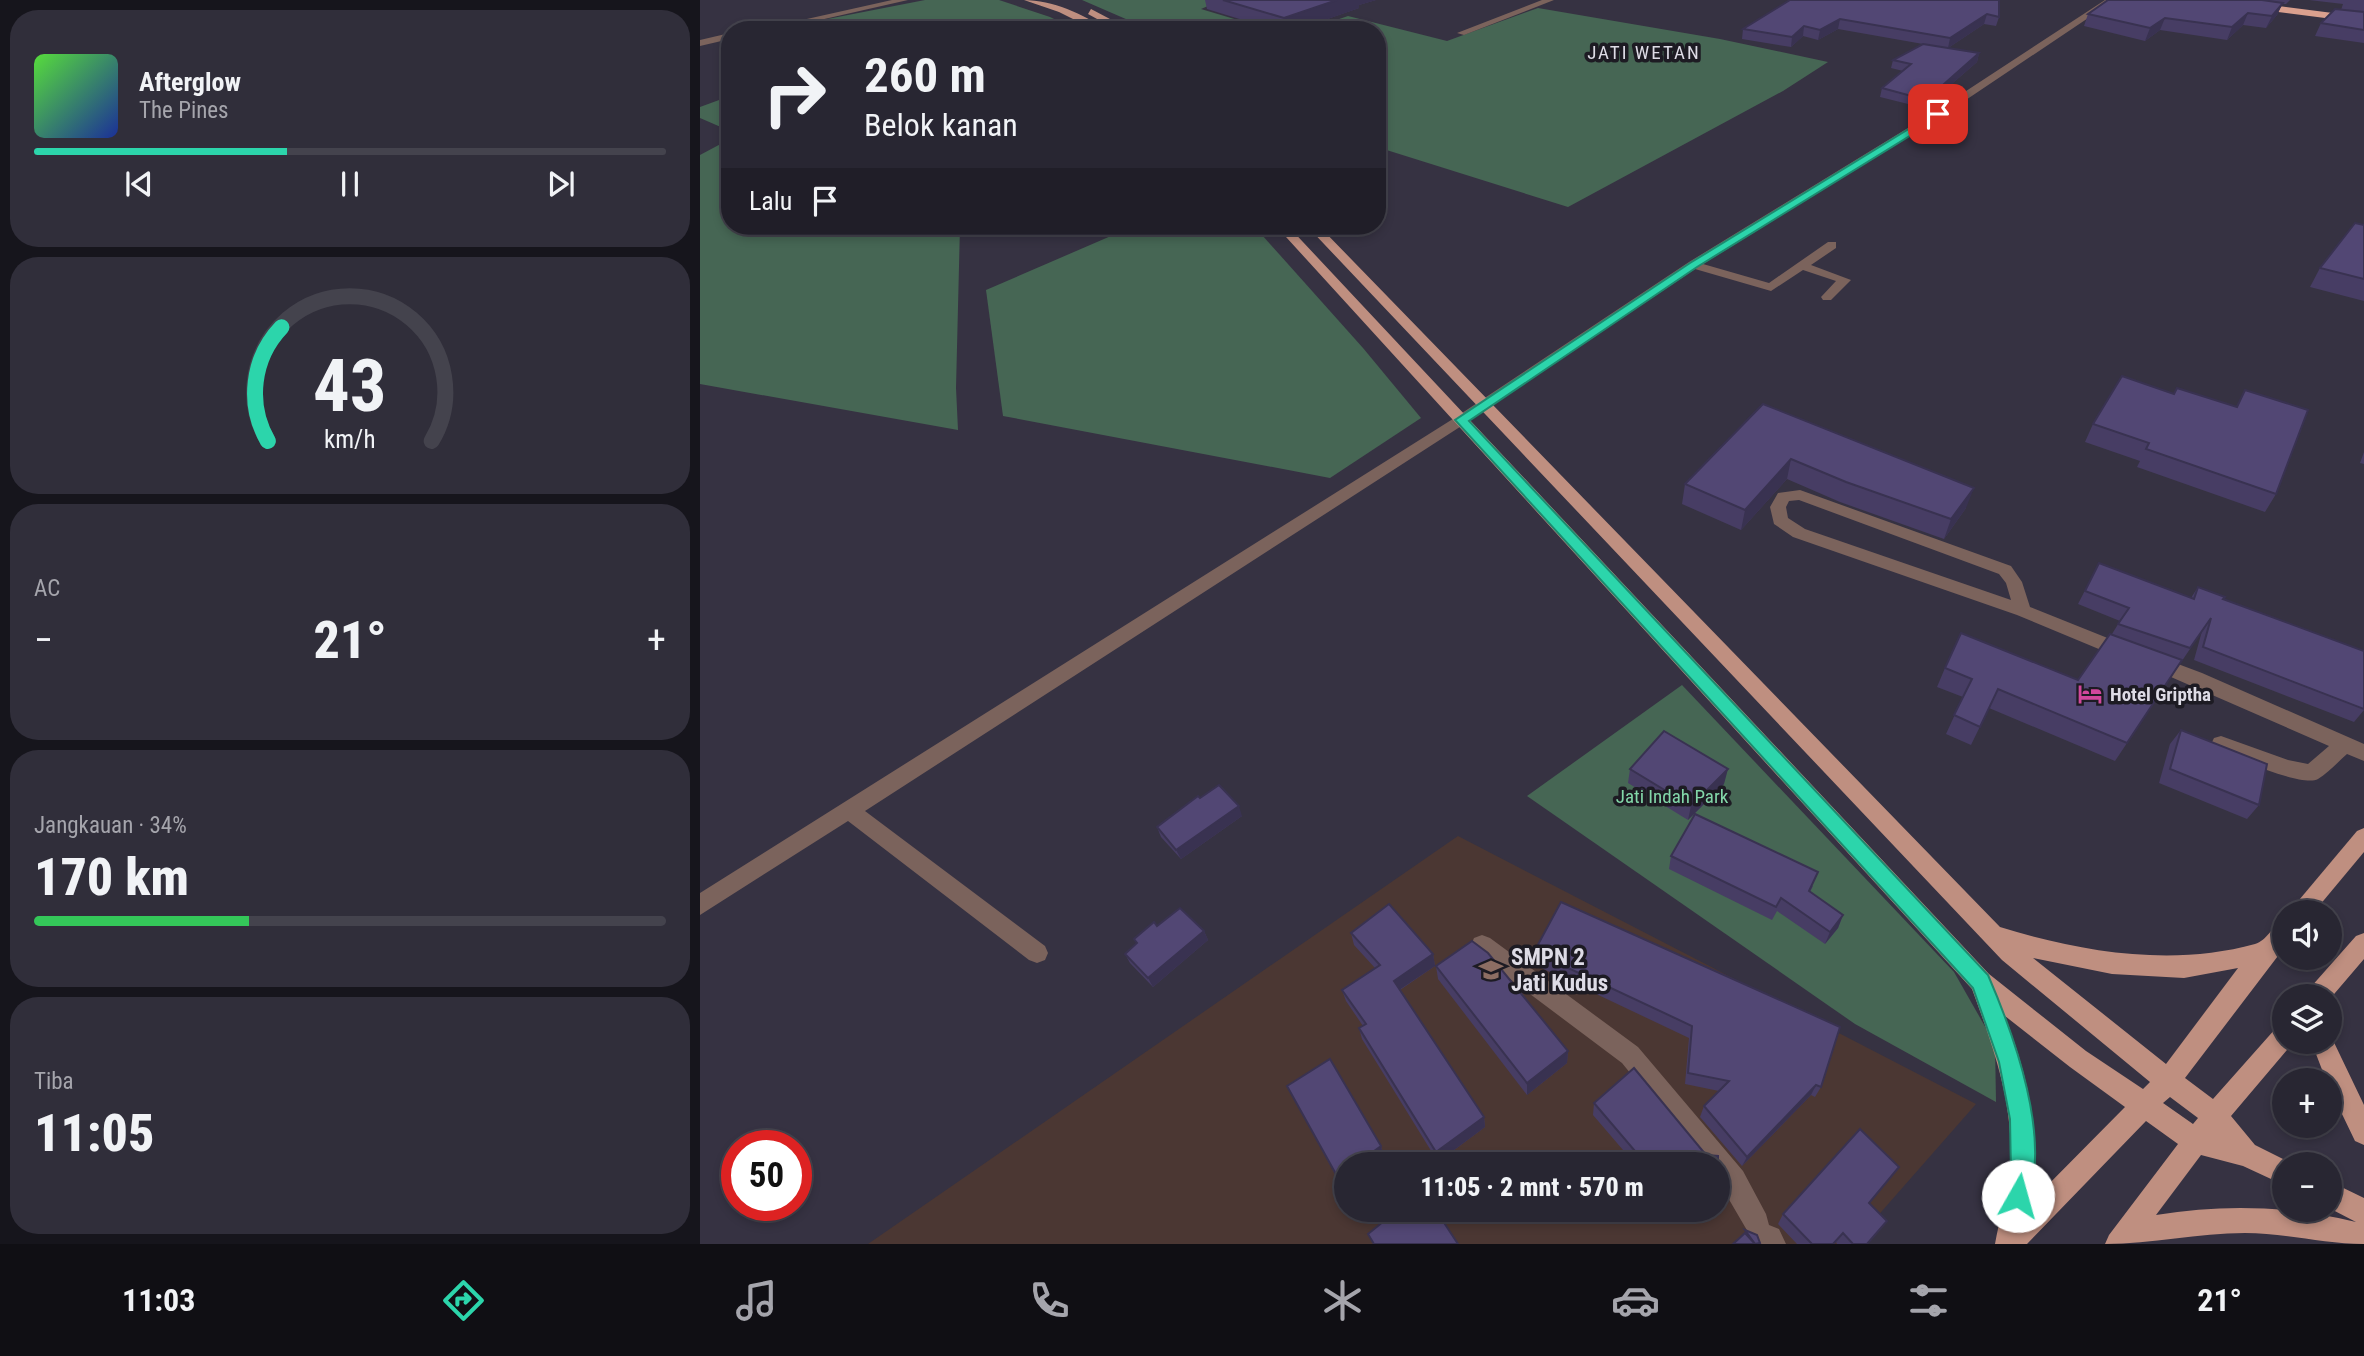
<!DOCTYPE html>
<html lang="id">
<meta charset="utf-8">
<style>
body{margin:0;font-family:"Roboto Condensed",sans-serif;background:#302e3a;color:#f1f3f6;height:100vh;display:flex;flex-direction:column;font-size:26px;white-space:nowrap}
*{box-sizing:border-box;margin:0}
p{font-size:23px;color:#a5a5ac}
.icon{flex:none;width:38px;height:38px;fill:none;stroke:currentColor;stroke-width:2;stroke-linecap:round;stroke-linejoin:round}
.map{position:relative;flex:1;overflow:hidden}
.drawer{display:flex;flex-direction:column;gap:10px;padding:10px;background:#16151c;width:700px}
.drawer>*{flex:none}
.guide{position:absolute;left:21px;top:21px;width:665px;height:214px;border-radius:28px;box-shadow:0 4px 10px #0003,0 0 0 2px #44434d;background:#282632;color:#f1f3f6;overflow:hidden}
.tools{position:absolute;left:1572px;top:900px;display:grid;gap:14px}
.tools a{display:grid;place-items:center;width:70px;height:70px;border-radius:50%;background:#282632;box-shadow:0 4px 10px #0003,0 0 0 2px #44434d;font-size:35px}
.speed{position:absolute;left:21px;top:1130px;display:flex;gap:14px;font-size:35px;font-weight:700;text-align:center}
.speed>*{display:grid;place-content:center;width:91px;height:91px;border-radius:50%;background:#282632;box-shadow:0 4px 10px #0003,0 0 0 2px #44434d;line-height:1}
.speed .limit{border:10px solid #d22;background:#fff;color:#111}
.pin{position:absolute;display:grid;place-items:center;width:60px;height:60px;color:#fff;margin:-30px;border-radius:14px;box-shadow:0 4px 10px #0006}
.me{position:absolute;width:77px;margin:-38px;rotate:7deg;stroke-linejoin:round;filter:drop-shadow(0 0 5px #0008)}
.turn{display:flex;align-items:center;gap:24px;height:147px;padding:0 28px;font-size:32px}
.turn .icon{width:91px;height:91px;stroke-width:2.5}
.turn b{display:block;font-size:49px;line-height:60px}
.then{display:flex;align-items:center;height:66px;padding:0 28px;background:#0003;gap:14px;font-size:26px}
.big{font-size:52px;font-weight:800;line-height:1.1}
.drawer .tile{flex:1;display:flex;flex-direction:column;justify-content:center;gap:10px;min-width:0;padding:0 24px;border-radius:28px;background:#302e3a}
.drawer .dial{align-items:center;gap:0}
.dial svg{height:182px;overflow:visible;fill:none;stroke:#44434d;stroke-width:7;stroke-linecap:round;text-anchor:middle}
.dial text{fill:#f1f3f6;stroke:none}
.song{display:flex;align-items:center;gap:21px}
.cover{width:84px;height:84px;border-radius:10px;background:linear-gradient(135deg,hsl(110 70% 55%),hsl(230 70% 35%))}
.played{height:7px;border-radius:4px;background:linear-gradient(90deg,#2cd5ab 40%,#44434d 40%)}
.keys{display:flex;justify-content:space-around;direction:ltr}
.heat{display:flex;justify-content:space-between;align-items:center;font-size:38px;direction:ltr}
.charge{height:10px;border-radius:5px;background:linear-gradient(90deg,#34c759 34%,#44434d 0)}
.trip{position:absolute;left:634px;top:1152px;width:396px;height:70px;border-radius:35px;background:#282632;box-shadow:0 4px 10px #0003,0 0 0 2px #44434d;font-weight:800;line-height:70px;text-align:center}
.dock{display:flex;height:112px;justify-content:space-around;align-items:center;background:#100f14;color:#a5a5ac}
.dock .icon{width:49px;height:49px}
.dock .on{color:#2cd5ab}
.dock b{font-size:32px;color:#f1f3f6}
main{display:flex;flex:1;min-height:0}
.map>svg:first-child{display:block}
.education{fill:#4b3733;fill-rule:evenodd}
.green{fill:#466654}
.lines{fill:none;stroke-linecap:round;stroke-linejoin:round}
.minor{fill:#7b635c;fill-rule:evenodd}
.major{fill:#bf8f80;fill-rule:evenodd}
.highway{fill:#daa08e;fill-rule:evenodd}
.wall{fill:#473d64}
.shaded-wall{fill:#393251}
.building{fill:#524774;stroke:#393251;stroke-width:2}
.route{fill:#2cd5ab;stroke:#1d8a6f;stroke-width:2}
.labels{text-anchor:middle;stroke-width:7;stroke-linejoin:round;paint-order:stroke}
.far-quarter-label{font-size:19px;letter-spacing:2px;fill:#dedce6;stroke:#1d1b23}
.poi-label{font-size:19px;font-weight:bold;fill:#dedce6;stroke:#1d1b23;text-anchor:start}
.park-label{font-size:19px;fill:#83d7a9;stroke:#1d1b23}
.near-poi-label{font-size:23px;font-weight:bold;fill:#dedce6;stroke:#1d1b23;text-anchor:start}
</style>
<main>
<section class="drawer">
<div class="tile">
<div class="song"><i class="cover"></i><div><b>Afterglow</b><p>The Pines</p></div></div>
<div class="played"></div>
<div class="keys"><svg class="icon" aria-label="previous" viewBox="0 0 24 24"><path d="M18 5L8 12l10 7zM5 5v14"/></svg><svg class="icon" aria-label="pause" viewBox="0 0 24 24"><path d="M8 5v14M16 5v14"/></svg><svg class="icon" aria-label="next" viewBox="0 0 24 24"><path d="M6 5l10 7-10 7zM19 5v14"/></svg></div>
</div>
<div class="tile dial"><svg viewBox="0 0 100 80">
<path d="M14 69A42 42 0 1 1 86 69"/>
<path d="M14 69A42 42 0 0 1 20 19" stroke="#2cd5ab"/>
<text x="50" y="56" font-size="32" font-weight="700">43</text>
<text x="50" y="72" font-size="11">km/h</text>
</svg></div>
<div class="tile"><p>AC</p>
<div class="heat"><a>−</a><b class="big">21°</b><a>+</a></div>
</div>
<div class="tile"><p>Jangkauan · 34%</p><b class="big">170 km</b><div class="charge"></div></div>
<div class="tile"><p>Tiba</p><b class="big">11:05</b></div>
</section>
<div class="map">
<svg width="1664" height="1244" viewBox="0 0 1664 1244">
<rect width="100%" height="100%" fill="#363242"/>
<!-- education -->
<path class="education" d="M758 836 1276 1104 1153 1244H168ZM646 1164H1017V1209H646Z"/>
<!-- green -->
<g class="green">
<polygon points="225,0 299,0 350,17 377,30 71,30"/>
<polygon points="382,0 522,0 501,9 571,30 443,30 435,23"/>
<polygon points="838,8 1020,39 1128,62 1083,91 868,207 677,147 677,30 607,30 648,16 747,41"/>
<polygon points="30,96 30,131 0,118 0,107"/>
<polygon points="30,139 30,226 260,226 256,388 258,430 0,384 0,155"/>
<polygon points="434,226 554,226 663,348 721,418 630,478 303,416 286,290"/>
<polygon points="982,685 1254,972 1295,1044 1296,1102 1155,1024 827,796"/>
</g>
<g class="lines">
<!-- minor -->
<g class="minor">
<polygon points="192,0 208,0 76,30 58,30"/>
<polygon points="842,0 854,0 764,35 757,33"/>
<polygon points="1405,0 1415,0 1242,116 1003,264 1069,283 1128,242 1136,242 1136,248 1111,265 1151,280 1131,300 1123,300 1121,297 1136,281 1103,270 1071,291 995,269 766,423 165,811 345,946 348,953 345,960 337,963 329,960 148,821 0,915 0,893 756,417 989,262 1234,112"/>
<polygon points="30,33 30,39 0,46 0,40"/>
<path d="M1100 490 1311 566 1322 582 1330 607 1430 647 1433 652 1430 657H1418L1317 615 1093 537 1074 524 1070 507 1078 493ZM1099 500 1299 574 1306 583 1311 600 1105 529 1088 518 1086 507 1089 501Z"/>
<path d="M1454 655 1502 673 1664 744V761L1647 754C1638 762 1628 773 1618 779 1602 788 1533 756 1514 750L1511 744 1514 738 1521 736 1588 760 1608 764 1629 746 1448 667 1445 662 1448 657Z"/>
<polygon points="782,935 790,938 938,1047 1043,1171 1066,1214 1069,1225 1079,1229 1086,1244 1059,1244 1058,1236 1048,1232 1017,1179 1017,1164 1004,1164 922,1063 774,952 771,945 774,938"/>
</g>
<!-- major -->
<g class="major">
<path d="M324 0C352 0 384 14 406 30H395L359 12Z"/>
<polygon points="391,9 427,28 428,30 417,30 388,14"/>
<path d="M576 226H588L1289 974 1386 1051 1443 1089 1450 1082 1302 960 607 226H619L1300 927C1381 952 1472 967 1555 944 1567 941 1572 925 1584 921V948L1485 1078 1513 1099 1576 1028 1584 1024V1041H1594L1592 1044 1531 1116 1555 1145 1593 1164H1584V1185L1543 1166 1501 1155 1456 1215C1525 1204 1589 1206 1656 1222L1629 1208V1181L1664 1198V1244C1624 1244 1585 1233 1545 1233 1498 1233 1452 1244 1405 1244L1409 1235 1478 1144 1446 1121 1327 1244H1295C1299 1221 1306 1199 1309 1176 1317 1111 1294 1049 1272 989ZM1333 958 1412 974 1484 978 1538 968 1466 1064ZM1305 1016 1370 1067 1425 1107 1330 1203C1343 1137 1328 1077 1305 1016ZM1470 1097 1498 1118 1493 1124 1463 1103Z"/>
<polygon points="1664,828 1664,852 1614,912 1589,912 1657,831"/>
<polygon points="1664,933 1664,959 1629,1000 1629,996 1607,996 1610,988 1656,936"/>
<polygon points="1629,1032 1664,1105 1664,1145 1655,1141 1629,1087 1629,1080 1626,1080 1611,1041 1629,1041"/>
</g>
<!-- highway -->
<polygon class="highway" points="1503,0 1532,0 1664,17 1664,23 1508,3"/>
</g>
<!-- wall -->
<g class="wall">
<polygon points="505,0 676,0 659,5 659,8 596,30 575,30 507,9"/>
<polygon points="1299,0 1299,17 1296,26 1284,24 1248,48 1279,53 1277,62 1224,108 1180,97 1182,88 1203,71 1191,68 1193,60 1223,44 1138,29 1118,40 1103,36 1091,47 1042,39 1043,29"/>
<polygon points="1408,0 1590,0 1586,4 1582,4 1577,15 1566,28 1543,25 1527,40 1460,30 1445,41 1384,26 1388,14"/>
<polygon points="1609,0 1664,0 1664,43 1615,36 1621,23 1641,10 1643,4"/>
<polygon points="1664,225 1664,301 1610,287 1620,268"/>
<polygon points="1545,390 1576,494 1565,512 1437,467 1440,461 1385,442 1393,424 1474,394 1536,407"/>
<polygon points="1063,404 1266,508 1244,539 1140,502 1087,479 1041,530 982,504 985,484"/>
<polygon points="1664,452 1664,464 1660,463"/>
<polygon points="1399,563 1491,598 1498,587 1523,599 1664,651 1664,710 1654,722 1494,660 1502,631 1415,761 1289,708 1271,745 1246,734 1263,697 1237,687 1245,668 1378,680 1412,634 1420,621 1378,604"/>
<polygon points="1481,730 1559,805 1547,819 1459,783 1470,744"/>
<polygon points="930,769 1024,784 988,820 928,783"/>
<polygon points="500,798 542,816 481,859 461,837 457,827"/>
<polygon points="971,856 1113,886 1110,892 1143,915 1138,928 1125,944 1077,911 1072,920 969,869"/>
<polygon points="457,926 504,931 508,940 453,987 430,963 425,954 437,944 434,939"/>
<polygon points="651,933 733,954 735,966 700,990 784,1117 785,1127 738,1162 662,1039 659,1028 663,1026 646,1001 642,990 675,968 654,945"/>
<polygon points="834,952 1121,1087 1115,1097 1111,1095 1042,1166 1000,1117 1004,1106 1019,1091 985,1084 989,1038 833,964"/>
<polygon points="736,966 868,1051 867,1063 827,1095 738,979"/>
<polygon points="934,1068 1006,1155 1018,1156 1018,1166 1017,1170 1017,1164 935,1164 893,1115 894,1103"/>
<polygon points="587,1086 681,1146 683,1154 640,1183"/>
<polygon points="1199,1167 1169,1203 1168,1244 1137,1244 1136,1242 1134,1244 1097,1244 1078,1224 1083,1214"/>
</g>
<!-- shaded-wall -->
<g class="shaded-wall">
<polygon points="637,0 676,0 659,5 659,8 596,30 586,30 584,18"/>
<polygon points="1583,3 1577,15 1566,28 1572,16"/>
<polygon points="1548,13 1543,25 1527,40 1532,27"/>
<polygon points="1287,14 1284,24 1248,48 1250,38"/>
<polygon points="1465,18 1460,30 1445,41 1450,28"/>
<polygon points="1140,19 1138,29 1118,40 1120,30"/>
<polygon points="1104,26 1103,36 1091,47 1092,37"/>
<polygon points="1279,53 1277,62 1224,108 1226,100"/>
<polygon points="1091,459 1087,479 1041,530 1045,510"/>
<polygon points="1274,488 1266,508 1244,539 1251,519"/>
<polygon points="1028,769 1024,784 988,820 991,806"/>
<polygon points="539,806 542,816 481,859 476,850"/>
<polygon points="1143,915 1138,928 1125,944 1130,932"/>
<polygon points="504,931 508,940 453,987 448,978"/>
<polygon points="733,954 735,966 696,992 694,981"/>
<polygon points="868,1051 867,1063 827,1095 827,1083"/>
<polygon points="1116,1085 1111,1095 1042,1166 1047,1157"/>
<polygon points="784,1117 785,1127 738,1162 736,1152"/>
<polygon points="681,1146 683,1154 668,1164 656,1164"/>
<polygon points="646,1170 646,1179 640,1183 637,1176"/>
</g>
<!-- building -->
<g class="building">
<polygon points="523,0 637,0 584,18"/>
<polygon points="1090,0 1299,0 1299,17 1287,14 1250,38 1140,19 1120,30 1104,26 1092,37 1043,29"/>
<polygon points="1408,0 1562,0 1583,3 1572,16 1548,13 1532,27 1465,18 1450,28 1388,14"/>
<polygon points="1635,9 1664,12 1664,30 1621,23"/>
<polygon points="1223,44 1279,53 1226,100 1182,88 1211,64 1193,60"/>
<polygon points="1655,223 1664,225 1664,279 1620,268"/>
<polygon points="1422,376 1474,394 1477,388 1537,407 1545,390 1608,410 1576,494 1446,449 1449,443 1393,424"/>
<polygon points="1063,404 1274,488 1251,519 1146,482 1091,459 1045,510 985,484"/>
<polygon points="1399,563 1494,599 1498,587 1525,597 1523,599 1664,651 1664,709 1503,647 1511,618 1490,648 1418,624 1429,608 1385,591"/>
<polygon points="1261,633 1378,680 1410,634 1482,660 1427,743 1298,689 1280,727 1254,715 1272,679 1245,668"/>
<polygon points="1481,730 1567,764 1559,805 1470,769"/>
<polygon points="964,731 1028,769 991,806 930,769"/>
<polygon points="519,785 539,806 476,850 457,827 498,796 500,798"/>
<polygon points="995,814 1118,872 1109,891 1143,915 1130,932 1081,898 1076,907 971,856"/>
<polygon points="861,902 1140,1027 1121,1087 1116,1085 1047,1157 1004,1106 1029,1081 988,1073 992,1026 834,952"/>
<polygon points="689,904 733,954 694,981 784,1117 736,1152 659,1028 666,1024 642,990 680,965 651,933"/>
<polygon points="480,908 504,931 448,978 425,954 437,943 434,939 454,922 457,926"/>
<polygon points="772,941 788,953 868,1051 827,1083 736,966"/>
<polygon points="630,1059 681,1146 656,1164 646,1164 646,1170 637,1176 587,1086"/>
<polygon points="934,1068 1006,1155 1018,1156 1018,1166 1017,1167 1017,1164 946,1164 894,1103"/>
<polygon points="1160,1129 1199,1167 1169,1203 1187,1221 1167,1244 1153,1244 1143,1233 1133,1244 1112,1244 1083,1214"/>
<polygon points="699,1209 735,1209 758,1244 674,1244 668,1234"/>
<polygon points="1045,1230 1057,1235 1060,1243 1055,1244"/>
<polygon points="1045,1233 1055,1244 1033,1244"/>
</g>
<!-- route -->
<path class="route" d="M1238 111 1243 114 1242 116 997 267 769 421 1288 975C1314 1035 1353 1141 1326 1205L1318 1208 1310 1205 1306 1196 1311 1173 1310 1119 1299 1062 1273 988 755 420 990 263Z"/>
<!-- icons -->
<defs>
<g id="hotel-bare" transform="scale(1.89)"><path d="M-6-4.5h1.5V1H6V5H4.5V3h-9V5H-6ZM-4 0a1.8 1.8 0 1 1 3.6 0ZM.5 0V-2.5h3Q6-2.5 6 0Z" fill="#d1479c" stroke="#1d1b23" stroke-width="2.5" paint-order="stroke"/></g>
<g id="school-bare" transform="scale(1.89)"><path d="M0-5L7-2L0 1L-7-2ZM-4 1L0 2.5L4 1V4Q0 6-4 4Z" fill="#8d6e63" stroke="#1d1b23" stroke-width="2.5" paint-order="stroke"/></g>
</defs>
<g fill-rule="evenodd">
<use href="#hotel-bare" x="1390" y="694"/>
<use href="#school-bare" x="791" y="970"/>
</g>
<g class="labels">
<!-- far-quarter labels -->
<g class="far-quarter-label">
<text x="944" y="59">JATI WETAN</text>
</g>
<!-- poi labels -->
<g class="poi-label">
<text x="1410" y="701">Hotel Griptha</text>
</g>
<!-- park labels -->
<g class="park-label">
<text x="972" y="803">Jati Indah Park</text>
</g>
<!-- near-poi labels -->
<g class="near-poi-label">
<text x="811" y="965">SMPN 2<tspan x="811" dy="26">Jati Kudus</tspan></text>
</g>
</g>
</svg>
<div class="tools">
<a><svg class="icon" aria-label="sound" viewBox="0 0 24 24"><path d="M4 9h4l5-4v14l-5-4H4zM17 9q2 3 0 6"/></svg></a>
<a><svg class="icon" aria-label="layers" viewBox="0 0 24 24"><path d="M12 4l9 5-9 5-9-5zM3 14l9 5 9-5"/></svg></a>
<a>+</a>
<a>−</a>
</div>
<div class="speed"><div class="limit">50</div></div>
<div class="pin" style="left:1238px;top:114px;background:#d93025"><svg class="icon" aria-label="arrive" viewBox="0 0 24 24"><path d="M6 21V4h12l-3 4 3 4H6"/></svg></div>
<svg class="me" style="left:1318px;top:1196px" viewBox="-20 -20 40 40"><circle r="19" fill="#fff"/><path d="M0-13L10 11 0 6-10 11z" fill="#2cd5ab"/></svg>
<div class="trip">11:05 · 2 mnt · 570 m</div>
<div class="guide">
<div class="turn"><svg class="icon" aria-label="right" viewBox="0 0 24 24"><path d="M7 20v-9h11M14 6l5 5-5 5"/></svg><div><b>260 m</b>Belok kanan</div></div>
<div class="then">Lalu<svg class="icon" aria-label="arrive" viewBox="0 0 24 24"><path d="M6 21V4h12l-3 4 3 4H6"/></svg></div>
</div>
</div>
</main>
<nav class="dock">
<b>11:03</b>
<svg class="icon on" aria-label="directions" viewBox="0 0 24 24"><path d="M12 3l9 9-9 9-9-9zM9 14v-3h6M13 9l2 2-2 2"/></svg>
<svg class="icon" aria-label="music" viewBox="0 0 24 24"><path d="M9 18V5l10-2v13"/><circle cx="6" cy="18" r="3"/><circle cx="16" cy="16" r="3"/></svg>
<svg class="icon" aria-label="phone" viewBox="0 0 24 24"><path d="M5 4h4l2 5-3 2q2 4 5 5l2-3 5 2v4C11 20 4 13 5 4z"/></svg>
<svg class="icon" aria-label="climate" viewBox="0 0 24 24"><path d="M12 3v18M4 7l16 10M4 17L20 7"/></svg>
<svg class="icon" aria-label="car" viewBox="0 0 24 24"><path d="M5 17H2v-5l4-1 3-4h7l3 4 3 1v5h-3M9 17h6M6 11h13"/><circle cx="7" cy="17" r="2"/><circle cx="17" cy="17" r="2"/></svg>
<svg class="icon" aria-label="filters" viewBox="0 0 24 24"><path d="M4 7h16M4 17h16"/><circle cx="9" cy="7" r="2"/><circle cx="15" cy="17" r="2"/></svg>
<b>21°</b>
</nav>
